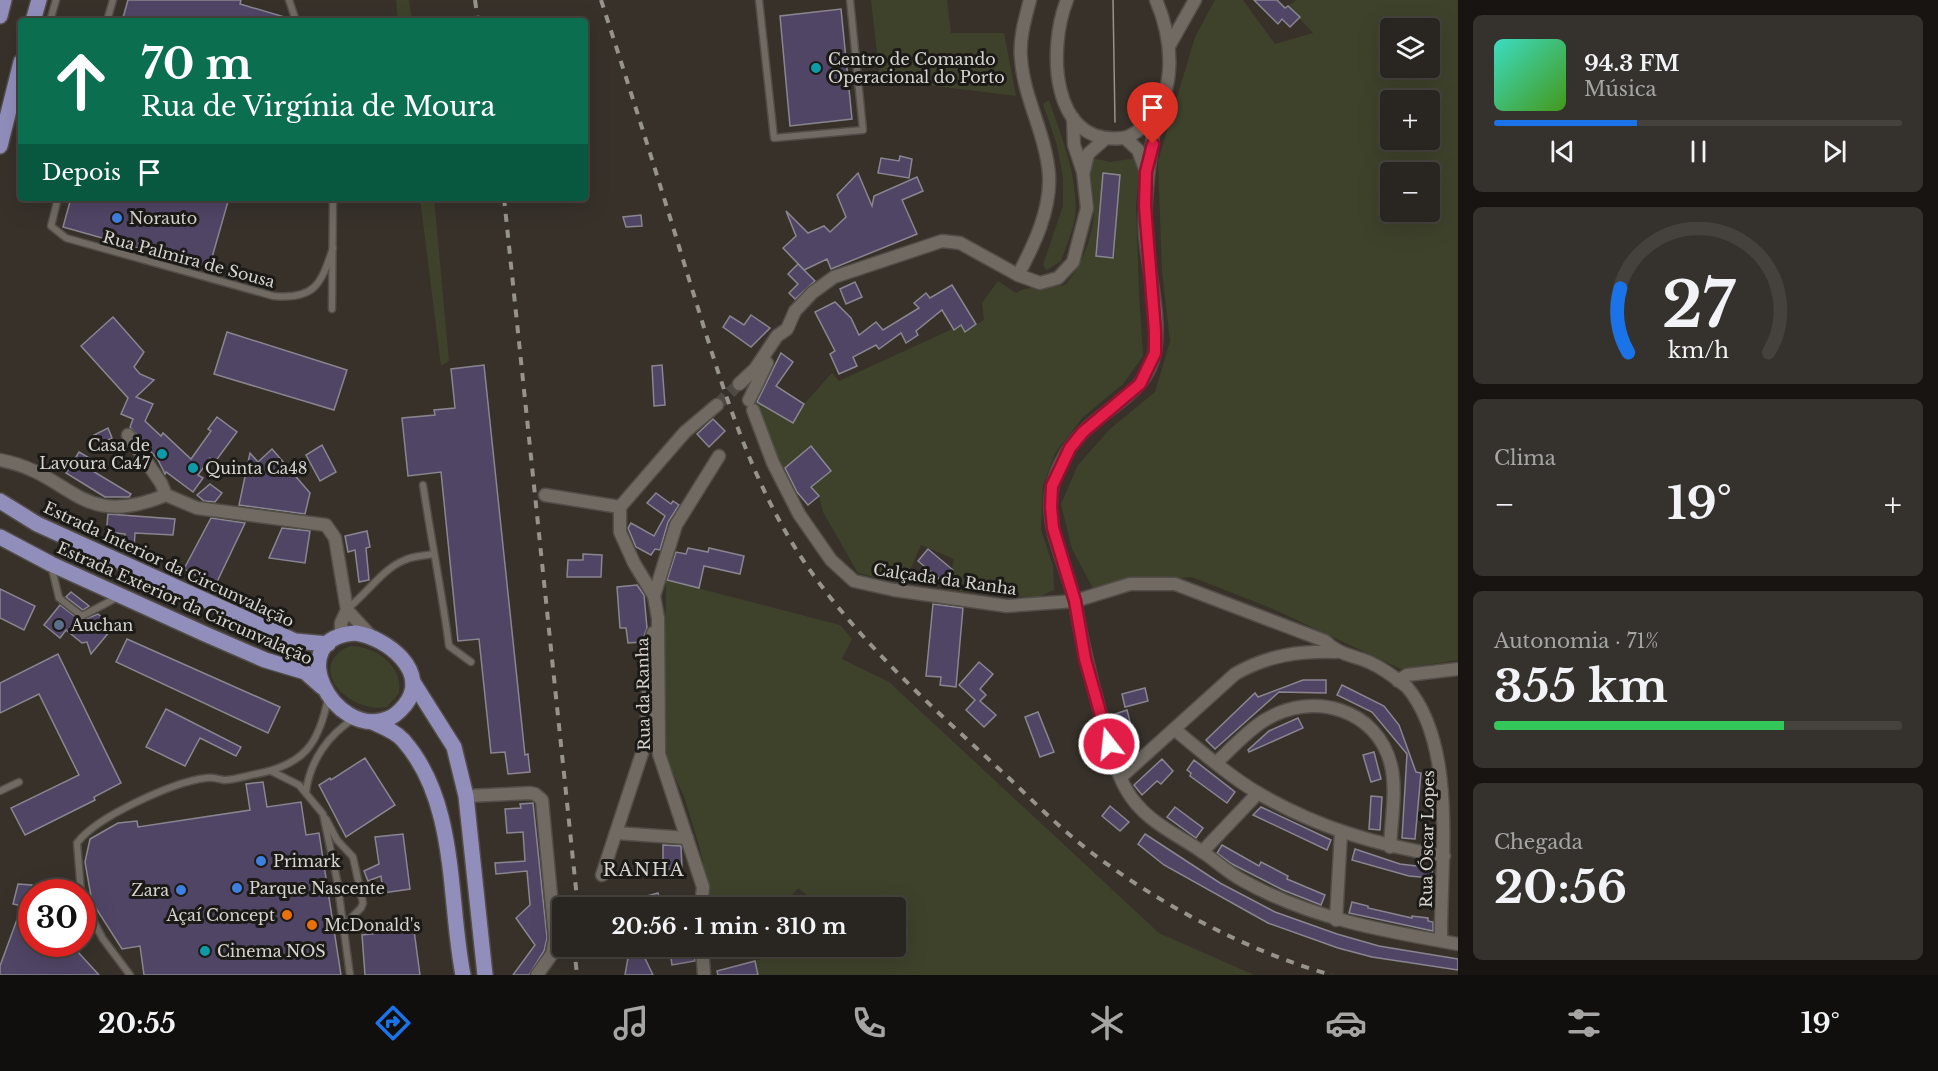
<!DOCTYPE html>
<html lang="pt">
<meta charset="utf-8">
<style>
body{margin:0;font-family:"Libre Baskerville",serif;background:#35312d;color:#f1f3f6;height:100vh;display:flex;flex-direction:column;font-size:22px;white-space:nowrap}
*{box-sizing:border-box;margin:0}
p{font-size:20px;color:#a5a5a5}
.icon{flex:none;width:33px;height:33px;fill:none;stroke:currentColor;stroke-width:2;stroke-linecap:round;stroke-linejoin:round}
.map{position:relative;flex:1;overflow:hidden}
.panel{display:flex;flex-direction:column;gap:15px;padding:15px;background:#171412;width:480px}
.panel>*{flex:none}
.banner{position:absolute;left:18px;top:18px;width:570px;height:183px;border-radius:6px;box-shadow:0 6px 24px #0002,0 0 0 2px #45423e;background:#0b6e4f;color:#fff;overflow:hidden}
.controls{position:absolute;left:1380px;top:18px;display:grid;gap:12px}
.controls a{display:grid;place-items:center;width:60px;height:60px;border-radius:6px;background:#292520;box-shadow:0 6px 24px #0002,0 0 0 2px #45423e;font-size:30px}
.speed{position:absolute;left:18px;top:879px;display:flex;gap:12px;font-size:30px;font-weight:700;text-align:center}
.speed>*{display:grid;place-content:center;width:78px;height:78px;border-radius:50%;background:#292520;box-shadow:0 6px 24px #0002,0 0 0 2px #45423e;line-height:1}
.speed .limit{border:9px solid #d22;background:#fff;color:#111}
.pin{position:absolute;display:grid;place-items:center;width:51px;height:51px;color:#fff;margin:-62px -26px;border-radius:50% 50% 50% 0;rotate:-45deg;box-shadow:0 0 6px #0007}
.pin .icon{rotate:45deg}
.me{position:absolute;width:66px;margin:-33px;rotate:344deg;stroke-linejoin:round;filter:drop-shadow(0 0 4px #0008)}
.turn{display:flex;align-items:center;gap:21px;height:126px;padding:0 24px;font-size:27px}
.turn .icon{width:78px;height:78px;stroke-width:2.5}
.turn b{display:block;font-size:42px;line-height:51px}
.then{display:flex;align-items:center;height:57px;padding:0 24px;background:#0003;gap:12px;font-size:22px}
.big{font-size:45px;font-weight:700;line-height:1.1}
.panel .widget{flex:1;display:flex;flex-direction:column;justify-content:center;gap:9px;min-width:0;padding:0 21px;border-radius:9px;background:#35312d}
.panel .dial{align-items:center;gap:0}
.dial svg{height:156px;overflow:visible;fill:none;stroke:#45423e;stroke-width:7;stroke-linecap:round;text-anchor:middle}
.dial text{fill:#f1f3f6;stroke:none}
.song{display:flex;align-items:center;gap:18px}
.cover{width:72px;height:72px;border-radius:9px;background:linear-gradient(135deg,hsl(170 70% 55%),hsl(100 70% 35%))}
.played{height:6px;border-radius:3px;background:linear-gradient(90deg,#1a73e8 35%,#45423e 35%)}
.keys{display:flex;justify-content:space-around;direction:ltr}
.heat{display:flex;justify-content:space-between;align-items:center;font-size:33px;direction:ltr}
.charge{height:9px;border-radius:4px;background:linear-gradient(90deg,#34c759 71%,#45423e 0)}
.trip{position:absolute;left:552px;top:897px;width:354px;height:60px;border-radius:6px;background:#292520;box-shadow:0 6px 24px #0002,0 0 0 2px #45423e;font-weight:700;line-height:60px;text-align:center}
.tabs{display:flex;height:96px;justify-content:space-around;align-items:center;background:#100f0d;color:#a5a5a5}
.tabs .icon{width:42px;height:42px}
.tabs .active{color:#1a73e8}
.tabs b{font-size:27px;color:#f1f3f6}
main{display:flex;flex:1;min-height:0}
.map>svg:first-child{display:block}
.green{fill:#3e422b;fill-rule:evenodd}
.building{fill:#504565;stroke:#898690;stroke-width:1.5}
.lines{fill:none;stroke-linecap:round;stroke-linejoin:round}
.minor-tunnel{stroke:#4f4943;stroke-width:12;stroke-dasharray:12 6;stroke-linecap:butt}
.service-casing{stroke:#524d48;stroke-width:9}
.minor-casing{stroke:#524d48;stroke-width:15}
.primary-casing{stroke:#524d48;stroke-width:18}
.service{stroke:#706a62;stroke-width:6}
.minor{stroke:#706a62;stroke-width:12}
.primary{stroke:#928ebc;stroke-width:15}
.tram{stroke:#96928c;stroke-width:1.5}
.rail{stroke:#96928c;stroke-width:4;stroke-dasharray:8 8;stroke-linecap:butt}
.route-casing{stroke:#92132f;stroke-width:15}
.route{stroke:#e11d48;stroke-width:10}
.culture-dot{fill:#0f9aa8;stroke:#1c1a17;stroke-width:2}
.shop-dot{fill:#3f7fe0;stroke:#1c1a17;stroke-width:2}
.service-dot{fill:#5c6f8a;stroke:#1c1a17;stroke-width:2}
.food-dot{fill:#e8710a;stroke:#1c1a17;stroke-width:2}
.labels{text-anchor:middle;stroke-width:6;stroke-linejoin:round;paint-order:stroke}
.poi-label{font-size:16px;fill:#d7d4cf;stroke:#1c1a17;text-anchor:start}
.street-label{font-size:16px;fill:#d7d4cf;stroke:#1c1a17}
.neighbourhood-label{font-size:18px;letter-spacing:1.5px;fill:#d7d4cf;stroke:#1c1a17}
</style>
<main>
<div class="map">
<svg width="1458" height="975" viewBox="0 0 1458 975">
<rect width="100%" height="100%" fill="#37312a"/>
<!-- green -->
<g class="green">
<polygon points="396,0 409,0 412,21 398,21"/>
<polygon points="871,0 947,0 951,33 1004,33 1016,96 880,79"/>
<path d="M1215 0H1243L1275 44 1313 33 1288 6 1296 0H1458V660L1401 669 1273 609 1192 577 1118 584 1094 590 1072 549 1061 504 1078 465 1110 429 1155 392 1170 341 1162 271 1158 161 1195 37ZM1390 28H1430V68H1390ZM1390 100H1430V140H1390ZM1390 172H1430V212H1390Z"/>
<path d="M1049 100C1061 136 1079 178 1075 216 1073 231 1066 247 1061 261L1047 270 1043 265 1063 206V178L1057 145 1043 104Z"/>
<path d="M1093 158 1110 162 1137 158 1140 168 1136 205 1139 294 1143 356 1123 384 1083 417 1055 453 1043 486 1041 530 1053 566 1054 590 1037 598 948 590 954 559 921 545 904 584 858 573 823 512 819 496 811 487 831 470 811 447 780 472 752 399 793 423 804 404 832 373 839 381 961 325 965 331 984 320 982 303 998 281 1016 293C1031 284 1047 289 1065 285 1084 263 1096 230 1094 199 1093 185 1088 171 1093 158Z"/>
<polygon points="420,198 434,198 449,361 441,366"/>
<polygon points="666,580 840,625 852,639 842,659 889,682 1159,933 1254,975 758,975 755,961 796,947 896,946 896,908 822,907 798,888 782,907 710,907 709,890 700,849 684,796 668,763 664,730"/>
<path d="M350 646C375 646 403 665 399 693L387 707C346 714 305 665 350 646Z"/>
</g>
<!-- building -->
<g class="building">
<polygon points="128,0 241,0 240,4 288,18 288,21 122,21"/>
<polygon points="1254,0 1277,0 1285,8 1288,6 1300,17 1290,27 1282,19 1278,24"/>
<polygon points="841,9 852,119 790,126 780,16"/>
<polygon points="900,156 912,159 909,178 878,173 881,158 899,161"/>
<polygon points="858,173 872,206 874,196 917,177 923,191 902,200 917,234 831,269 827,259 804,270 783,248 796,236 786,211 808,233 824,226 830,232 846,217 837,195"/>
<polygon points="1103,173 1120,175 1113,258 1096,256"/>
<polygon points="71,198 229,198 209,268 63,227"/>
<polygon points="641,215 642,226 626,227 623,217"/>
<polygon points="798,264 815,281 795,299 789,293 798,284 788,274"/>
<polygon points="855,282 862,297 846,304 840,289"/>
<polygon points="952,285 976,324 965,332 961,325 954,330 942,310 916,331 918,335 906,343 901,333 879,349 876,345 853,357 857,366 839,374 830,354 835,351 815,312 835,302 851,318 859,335 876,322 883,330 919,308 914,303 926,293 930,298"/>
<polygon points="751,315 770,328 751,347 723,327 730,316 744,325"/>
<polygon points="113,317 144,352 134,367 140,374 154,380 136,397 153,404 145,421 161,436 163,433 191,459 211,431 208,429 217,417 237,432 215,462 210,458 198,475 203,478 193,492 166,472 165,474 158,460 130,427 133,419 121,414 128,398 81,346"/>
<polygon points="227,332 347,370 334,410 214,374"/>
<polygon points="781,353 793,362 776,386 804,404 793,423 757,402"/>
<polygon points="484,365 525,755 528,754 530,772 508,774 505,752 491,753 479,639 458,641 441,472 408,476 402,418 435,415 434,410 455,408 451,369"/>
<polygon points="662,365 665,405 654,406 652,366"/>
<polygon points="713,419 725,431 709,447 697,434"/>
<polygon points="108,428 112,438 99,445 94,435"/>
<polygon points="322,445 336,472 320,481 306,455"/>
<polygon points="811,446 831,471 811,487 819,496 808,505 797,492 785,468"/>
<polygon points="272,449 310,493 305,514 239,505 250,453 258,462"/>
<polygon points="79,452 96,462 91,470 131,494 129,497 105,497 66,473"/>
<polygon points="210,484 222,493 215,502 204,501 197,495"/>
<polygon points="656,493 671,504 673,501 679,505 668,522 660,550 655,549 651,555 636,547 628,528 631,523 654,536 665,516 647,503"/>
<polygon points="108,514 175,519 173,535 135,533 134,550 123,549 125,534 107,532 106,535"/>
<polygon points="211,518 245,523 215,586 184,569"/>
<polygon points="282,528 310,531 305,563 269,558"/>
<polygon points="367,531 370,547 366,548 369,580 359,582 355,550 348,552 345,536"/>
<polygon points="688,548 708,552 709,548 744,556 740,574 704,566 699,588 667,580 676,552 686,554"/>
<polygon points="928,549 953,570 943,582 918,561"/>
<polygon points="583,554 602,555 601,577 567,577 568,560 583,560"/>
<polygon points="637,585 644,595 647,628 642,642 628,643 626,628 620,628 617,587"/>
<polygon points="0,589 35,606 24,630 0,618"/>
<polygon points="71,592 89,606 83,610 66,597"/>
<polygon points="933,604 963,608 956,687 940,685 941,677 926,676"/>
<polygon points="60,605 81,621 98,614 111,625 107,630 110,631 91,654 87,642 82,643 66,630 60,638 44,625"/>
<polygon points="127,639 280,707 268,733 116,662"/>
<polygon points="58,654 121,783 94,797 95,800 25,835 11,808 79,775 39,694 0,713 0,683"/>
<polygon points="979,662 993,674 980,689 986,695 980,701 996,715 984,727 966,710 975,700 959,685"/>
<polygon points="1303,680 1326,680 1326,693 1279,692 1215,749 1206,740 1255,693 1258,697"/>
<polygon points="1342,685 1384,706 1399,725 1416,772 1421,773 1415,839 1402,838 1407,754 1372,712 1337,695"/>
<polygon points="1145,688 1148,701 1125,707 1122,694"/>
<polygon points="166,709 241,747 236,756 200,738 185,766 146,747"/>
<polygon points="1127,710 1136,745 1124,748 1115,714"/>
<polygon points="1038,712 1054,752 1040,757 1025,717"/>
<polygon points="1298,718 1303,728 1249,752 1248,750 1269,731"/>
<polygon points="1374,752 1381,779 1371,782 1363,755"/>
<polygon points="365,758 395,805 346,837 319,785 330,778 331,780"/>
<polygon points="1162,759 1173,771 1161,784 1157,781 1142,795 1134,785"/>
<polygon points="1194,760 1235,792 1227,803 1190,776 1191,773 1187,770"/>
<polygon points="263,782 267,807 301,802 306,835 319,833 341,975 144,975 140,946 122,949 92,902 85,862 90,839 118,823 137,821 138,827 250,810 246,784"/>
<polygon points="1371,796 1382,797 1380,830 1369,829"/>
<polygon points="533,803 547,938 544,951 529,975 513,975 535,945 516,918 530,905 527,871 496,874 495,863 525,861 523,832 507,833 505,809 521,808 520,804"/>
<polygon points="1110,806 1129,822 1120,831 1102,816"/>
<polygon points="1175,807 1203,828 1196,838 1167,817"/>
<polygon points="1261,807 1331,840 1327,850 1253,815"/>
<polygon points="403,834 410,889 383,893 381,876 368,881 364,871 379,864 375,837"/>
<polygon points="1145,834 1220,883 1275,912 1337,934 1379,946 1458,959 1458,970 1372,957 1338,948 1268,923 1164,865 1138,844"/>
<polygon points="663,845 681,846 682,869 663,869"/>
<polygon points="1222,845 1259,866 1261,862 1288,876 1287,879 1325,895 1321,905 1283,890 1232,864 1217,853"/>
<polygon points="1355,849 1400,864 1433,868 1431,878 1409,876 1352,860"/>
<polygon points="18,884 32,885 32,944 52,944 77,951 99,975 0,975 0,966 22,906 13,904"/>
<polygon points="658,893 662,908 619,908 618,904"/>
<polygon points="683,896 694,898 693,908 681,908"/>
<polygon points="1352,902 1368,906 1368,908 1412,918 1412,916 1428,918 1428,921 1433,922 1433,931 1349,913"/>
<polygon points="413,923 420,975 365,975 362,935 386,932 385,927"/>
<polygon points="630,946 639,946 653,975 625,975"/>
<polygon points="675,946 694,946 695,961 672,965 670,951 676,950"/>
<polygon points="755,961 758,975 718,975 717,971"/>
</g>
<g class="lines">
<!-- minor-tunnel -->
<polyline class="minor-tunnel" points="717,405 739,384"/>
<!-- service casing -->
<g class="service-casing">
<g id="service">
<polyline points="289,0 296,21"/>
<polyline points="759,0 774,138 863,130 850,0"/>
<polyline points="50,21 56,0"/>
<polyline points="107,21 113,0"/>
<path d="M58 198 51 226 66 238 273 296C315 300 321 284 333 248"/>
<polyline points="332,309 333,198"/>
<path d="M423 485C431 539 442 592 449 646L471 662"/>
<polyline points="51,565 59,598 82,616 118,597"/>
<path d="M347 609C366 595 383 568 405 560 413 556 424 556 433 554"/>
<polyline points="271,771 299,785 323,814 337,880 350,975"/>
<polyline points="0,791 19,782"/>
<path d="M306 792C310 760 329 734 355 718"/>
<polyline points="326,819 337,840 353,857 363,903 361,908 343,926"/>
<path d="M81 892 77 843C96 817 173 782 206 778 212 777 218 779 224 780 235 780 246 776 256 774 304 765 319 744 328 698"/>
<polyline points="82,900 103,939 130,975"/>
</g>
</g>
<!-- minor casing -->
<g class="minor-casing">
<g id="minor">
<path d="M1067 0C1048 47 1050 146 1122 138 1132 137 1142 128 1149 121 1178 89 1172 37 1156 0"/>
<polyline points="1169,46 1195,0"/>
<path d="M1155 115C1152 154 1144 191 1145 230 1147 269 1161 312 1155 351 1148 392 1109 406 1083 432 1069 446 1058 465 1053 484 1042 527 1069 567 1076 608 1083 648 1093 687 1104 726 1109 747 1115 770 1126 789 1143 820 1173 832 1201 851 1215 860 1227 872 1242 880 1309 918 1383 931 1458 944"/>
<polyline points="1125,138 1138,150 1146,172"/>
<polyline points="1084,171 1088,154 1106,138"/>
<path d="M1018 275C1034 245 1051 210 1049 175 1046 134 1024 99 1021 59 1019 39 1025 19 1030 0"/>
<polyline points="739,384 755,369 777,336 787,329 795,311 812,293 834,277 942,241 960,243 1018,275 1040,283 1058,278 1073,262 1087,208 1083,172 1074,145 1073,118"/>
<polyline points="749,400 767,363"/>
<path d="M753 410 773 463 799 514 831 560 854 581 894 590 1007 606 1075 601 1130 584H1175L1325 641C1339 655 1352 655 1369 662 1382 668 1396 678 1407 687 1458 748 1440 863 1441 941"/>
<polyline points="128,435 161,483 166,495"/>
<path d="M0 460C74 474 78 531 166 495L197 508 326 525 335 538 347 610 341 623V635"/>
<polyline points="545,495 620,507"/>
<polyline points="620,507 620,532 634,563 654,596 658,618 659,754 703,887 701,908"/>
<polyline points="620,507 685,432 717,405"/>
<polyline points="654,596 676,525 719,456"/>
<polyline points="347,610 371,636"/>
<polyline points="1398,681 1407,675 1458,669"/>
<path d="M1174 729C1201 751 1229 776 1258 793 1318 828 1377 845 1444 856"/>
<path d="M1217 762C1232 748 1248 730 1265 720 1312 691 1377 708 1391 765 1397 790 1391 822 1390 847"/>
<path d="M1121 777 1235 674C1268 655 1299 651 1336 652"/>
<polyline points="466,796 530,793 535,794 542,800 555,938 552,954 537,975"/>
<polyline points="616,833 687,838"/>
<polyline points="1202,852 1258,793"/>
<polyline points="602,875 646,741 650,644 653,633"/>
<polyline points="1336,920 1341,832"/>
<polyline points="702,946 704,975"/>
</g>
</g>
<!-- primary casing -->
<g class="primary-casing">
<g id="primary">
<polyline points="0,16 4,0"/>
<polyline points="33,21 39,0"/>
<polyline points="0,146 21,62"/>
<polyline points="0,501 37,524 295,641 328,644"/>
<polyline points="0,537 51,564 205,634 265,660 305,672 322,687"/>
<path d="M356 633C387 638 431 672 405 705 400 711 394 717 387 719 333 739 281 637 356 633Z"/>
<polyline points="413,682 454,747 466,796 485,975"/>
<path d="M372 722C383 727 395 731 403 740 458 802 448 899 463 975"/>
</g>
</g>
<!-- service -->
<use href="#service" class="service"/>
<!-- minor -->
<use href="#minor" class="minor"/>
<!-- primary -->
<use href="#primary" class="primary"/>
<!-- tram -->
<polyline class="tram" points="1113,0 1115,122"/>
<!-- rail -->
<g class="rail">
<polyline points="475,0 478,21"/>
<path d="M601 0C631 92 660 184 688 276 719 375 748 480 807 566 864 648 939 713 1011 780 1037 805 1063 831 1092 853 1159 904 1251 953 1332 975"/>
<polyline points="504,198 578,908"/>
<polyline points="574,946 577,975"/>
</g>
</g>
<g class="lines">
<!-- route casing -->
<g class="route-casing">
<polyline id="route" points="1109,744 1085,659 1075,601 1053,528 1051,507 1052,486 1070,448 1083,432 1140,384 1155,353 1155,331 1145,206 1146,172 1153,144"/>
</g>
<!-- route -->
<use href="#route" class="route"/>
</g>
<!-- markers -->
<g class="culture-dot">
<circle cx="816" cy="68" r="6"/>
<circle cx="162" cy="454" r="6"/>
<circle cx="193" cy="468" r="6"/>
<circle cx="205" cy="951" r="6"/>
</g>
<g class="shop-dot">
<circle cx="117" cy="218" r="6"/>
<circle cx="261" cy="861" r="6"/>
<circle cx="237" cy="888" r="6"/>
<circle cx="181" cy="890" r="6"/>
</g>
<circle class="service-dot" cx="59" cy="625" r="6"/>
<g class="food-dot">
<circle cx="287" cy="915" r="6"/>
<circle cx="312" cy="925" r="6"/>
</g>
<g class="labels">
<!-- poi labels -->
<g class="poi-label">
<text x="828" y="65">Centro de Comando<tspan x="828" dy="18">Operacional do Porto</tspan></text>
<text x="129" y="224">Norauto</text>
<text x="150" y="451" text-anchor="end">Casa de<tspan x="150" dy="18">Lavoura Ca47</tspan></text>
<text x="205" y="474">Quinta Ca48</text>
<text x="71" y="631">Auchan</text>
<text x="273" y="867">Primark</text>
<text x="249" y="894">Parque Nascente</text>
<text x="169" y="896" text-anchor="end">Zara</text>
<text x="275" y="921" text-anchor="end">Açaí Concept</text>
<text x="324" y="931">McDonald's</text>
<text x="217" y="957">Cinema NOS</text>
</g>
<!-- street labels -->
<g class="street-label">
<text transform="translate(189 259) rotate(15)" y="6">Rua Palmira de Sousa</text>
<text transform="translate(169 564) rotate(25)" y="6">Estrada Interior da Circunvalação</text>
<text transform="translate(945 579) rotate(8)" y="6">Calçada da Ranha</text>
<text transform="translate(185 603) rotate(24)" y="6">Estrada Exterior da Circunvalação</text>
<text transform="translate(643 694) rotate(-91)" y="6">Rua da Ranha</text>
<text transform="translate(1427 839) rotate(-89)" y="6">Rua Óscar Lopes</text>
</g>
<!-- neighbourhood labels -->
<g class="neighbourhood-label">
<text x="644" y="876">RANHA</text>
</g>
</g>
</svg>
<div class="controls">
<a><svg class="icon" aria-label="layers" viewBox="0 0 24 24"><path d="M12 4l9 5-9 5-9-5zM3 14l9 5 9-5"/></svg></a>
<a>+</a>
<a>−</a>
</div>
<div class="speed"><div class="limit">30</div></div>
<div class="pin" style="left:1153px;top:144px;background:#d93025"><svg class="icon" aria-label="arrive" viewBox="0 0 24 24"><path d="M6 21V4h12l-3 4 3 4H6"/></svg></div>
<svg class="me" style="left:1109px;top:744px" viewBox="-20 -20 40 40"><circle r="17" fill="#e11d48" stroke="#fff" stroke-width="3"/><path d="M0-11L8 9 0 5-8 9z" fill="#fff"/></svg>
<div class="trip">20:56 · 1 min · 310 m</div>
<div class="banner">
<div class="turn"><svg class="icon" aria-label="ahead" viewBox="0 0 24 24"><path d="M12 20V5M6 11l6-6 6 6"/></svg><div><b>70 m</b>Rua de Virgínia de Moura</div></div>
<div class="then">Depois<svg class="icon" aria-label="arrive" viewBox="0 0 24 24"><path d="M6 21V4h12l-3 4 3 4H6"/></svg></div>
</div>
</div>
<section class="panel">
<div class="widget">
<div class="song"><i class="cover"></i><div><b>94.3 FM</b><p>Música</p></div></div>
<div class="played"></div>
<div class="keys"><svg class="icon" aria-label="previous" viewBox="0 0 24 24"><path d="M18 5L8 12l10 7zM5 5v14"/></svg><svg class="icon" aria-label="pause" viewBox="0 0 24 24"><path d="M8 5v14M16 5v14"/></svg><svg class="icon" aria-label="next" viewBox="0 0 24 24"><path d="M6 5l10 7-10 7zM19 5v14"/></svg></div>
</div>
<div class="widget dial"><svg viewBox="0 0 100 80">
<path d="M14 69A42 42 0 1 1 86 69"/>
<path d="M14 69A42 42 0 0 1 10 36" stroke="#1a73e8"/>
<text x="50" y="56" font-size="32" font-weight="700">27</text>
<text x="50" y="72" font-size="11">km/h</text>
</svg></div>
<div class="widget"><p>Clima</p>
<div class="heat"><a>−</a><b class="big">19°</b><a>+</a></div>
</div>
<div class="widget"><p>Autonomia · 71%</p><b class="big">355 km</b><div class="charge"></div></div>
<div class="widget"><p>Chegada</p><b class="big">20:56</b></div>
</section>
</main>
<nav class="tabs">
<b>20:55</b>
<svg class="icon active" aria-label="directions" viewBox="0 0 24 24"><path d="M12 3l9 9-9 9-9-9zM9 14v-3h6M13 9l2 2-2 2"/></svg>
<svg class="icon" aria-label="music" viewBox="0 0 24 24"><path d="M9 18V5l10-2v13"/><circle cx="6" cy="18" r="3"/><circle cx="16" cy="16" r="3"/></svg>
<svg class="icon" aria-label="phone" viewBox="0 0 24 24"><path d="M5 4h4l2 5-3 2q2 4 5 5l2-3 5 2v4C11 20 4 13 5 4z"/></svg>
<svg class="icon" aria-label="climate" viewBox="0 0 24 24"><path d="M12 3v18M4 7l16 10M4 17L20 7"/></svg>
<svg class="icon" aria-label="car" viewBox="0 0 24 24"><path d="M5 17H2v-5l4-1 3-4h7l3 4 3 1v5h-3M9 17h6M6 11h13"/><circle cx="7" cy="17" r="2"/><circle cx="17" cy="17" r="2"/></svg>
<svg class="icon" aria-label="filters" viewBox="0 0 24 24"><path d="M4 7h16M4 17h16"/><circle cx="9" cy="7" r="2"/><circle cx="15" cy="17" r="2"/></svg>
<b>19°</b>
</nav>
